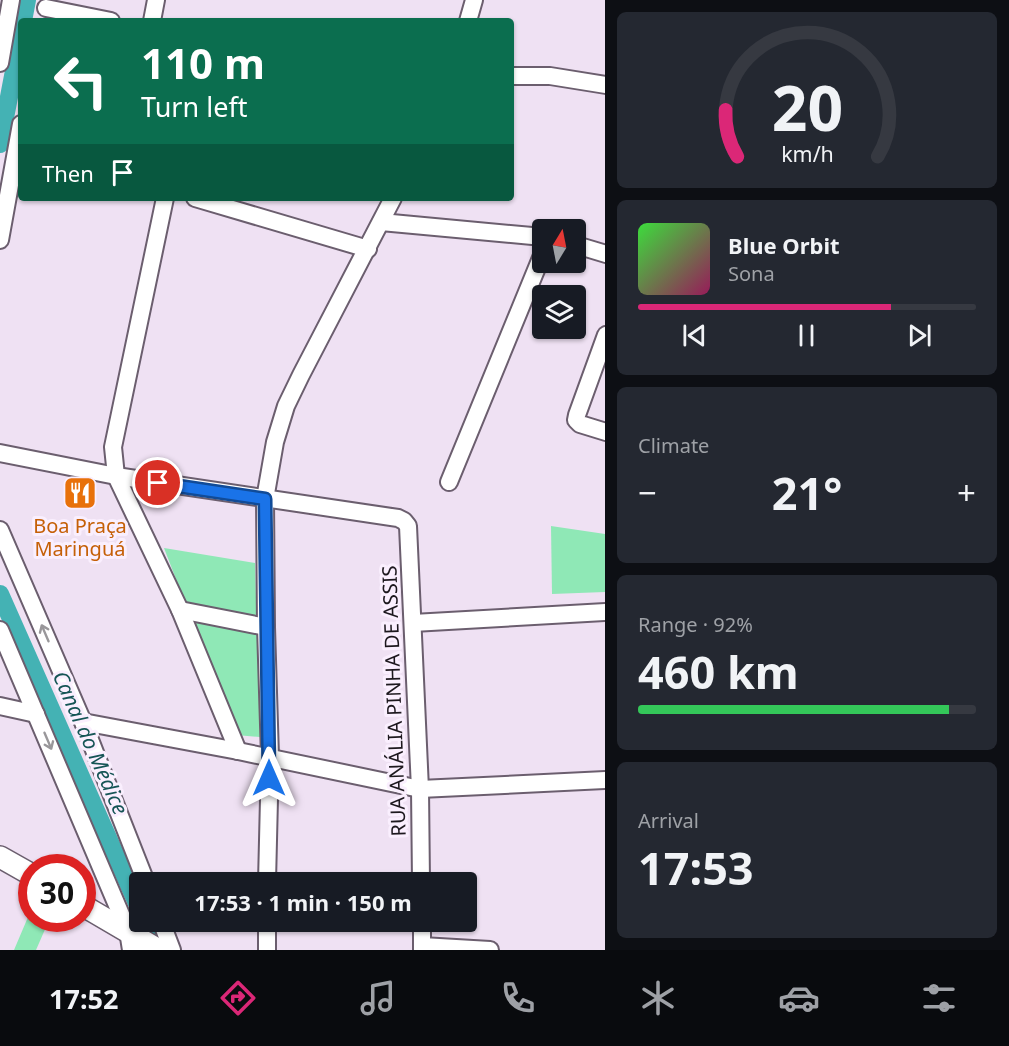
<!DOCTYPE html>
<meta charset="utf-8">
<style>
body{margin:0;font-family:"Noto Sans",sans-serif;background:#242831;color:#f1f3f6;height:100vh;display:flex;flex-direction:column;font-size:22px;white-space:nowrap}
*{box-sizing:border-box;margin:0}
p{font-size:20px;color:#9ea1a6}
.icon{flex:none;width:33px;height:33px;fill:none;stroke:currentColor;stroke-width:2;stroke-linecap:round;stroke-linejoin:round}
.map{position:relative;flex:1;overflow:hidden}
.sheet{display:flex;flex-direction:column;gap:12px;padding:12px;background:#0d0f14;width:404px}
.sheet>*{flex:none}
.guide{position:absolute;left:18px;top:18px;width:496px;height:183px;border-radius:6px;box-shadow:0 2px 4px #0004;background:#0b6e4f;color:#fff;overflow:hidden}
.needle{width:39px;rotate:10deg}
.buttons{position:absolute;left:532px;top:219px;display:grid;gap:12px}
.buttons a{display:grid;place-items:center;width:54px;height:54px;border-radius:6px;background:#171b24;box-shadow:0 2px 4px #0004;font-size:30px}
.speed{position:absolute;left:18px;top:854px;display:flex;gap:12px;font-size:30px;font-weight:700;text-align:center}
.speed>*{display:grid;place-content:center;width:78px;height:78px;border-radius:50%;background:#171b24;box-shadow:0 2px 4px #0004;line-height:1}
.speed .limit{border:9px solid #d22;background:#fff;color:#111}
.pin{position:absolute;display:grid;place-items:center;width:51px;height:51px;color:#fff;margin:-26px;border:3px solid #fff;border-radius:50%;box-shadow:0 2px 6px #0007}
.me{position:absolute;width:66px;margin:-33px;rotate:0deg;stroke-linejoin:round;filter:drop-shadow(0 0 4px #0008)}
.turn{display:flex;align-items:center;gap:21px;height:126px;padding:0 24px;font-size:27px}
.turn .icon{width:78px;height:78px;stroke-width:2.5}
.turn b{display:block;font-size:42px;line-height:51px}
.then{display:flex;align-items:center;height:57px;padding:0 24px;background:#0003;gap:12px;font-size:22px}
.big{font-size:45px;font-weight:700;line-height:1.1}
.sheet .widget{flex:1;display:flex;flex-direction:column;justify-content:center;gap:9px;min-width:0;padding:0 21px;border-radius:9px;background:#242831}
.sheet .dial{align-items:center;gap:0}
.dial svg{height:156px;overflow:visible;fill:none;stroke:#363941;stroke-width:7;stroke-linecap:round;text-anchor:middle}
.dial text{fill:#f1f3f6;stroke:none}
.song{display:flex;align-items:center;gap:18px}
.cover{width:72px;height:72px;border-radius:9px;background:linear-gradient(135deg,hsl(120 70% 55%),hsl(330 70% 35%))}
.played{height:6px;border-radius:3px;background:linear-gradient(90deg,#db2777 75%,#363941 75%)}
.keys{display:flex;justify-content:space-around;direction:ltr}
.heat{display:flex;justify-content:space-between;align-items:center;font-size:33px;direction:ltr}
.charge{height:9px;border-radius:4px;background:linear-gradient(90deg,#34c759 92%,#363941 0)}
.trip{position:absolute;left:129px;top:872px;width:348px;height:60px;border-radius:6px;background:#171b24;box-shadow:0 2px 4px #0004;font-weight:700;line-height:60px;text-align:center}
.tabs{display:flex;height:96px;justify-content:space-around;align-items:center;background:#090b0e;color:#9ea1a6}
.tabs .icon{width:42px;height:42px}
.tabs .on{color:#db2777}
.tabs b{font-size:27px;color:#f1f3f6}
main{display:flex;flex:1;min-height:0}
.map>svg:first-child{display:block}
.green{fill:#8fe8b6}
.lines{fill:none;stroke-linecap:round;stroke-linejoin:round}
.canal{stroke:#44b2b4;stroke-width:18}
.minor-casing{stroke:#6b5e6e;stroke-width:20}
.major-casing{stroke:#6b5e6e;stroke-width:24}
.minor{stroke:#fff;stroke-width:16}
.major{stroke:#fff;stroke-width:21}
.oneway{stroke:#99979a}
.route-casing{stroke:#114b97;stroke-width:15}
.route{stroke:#1a73e8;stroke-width:10}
.labels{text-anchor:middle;stroke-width:6;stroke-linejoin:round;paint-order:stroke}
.food-label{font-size:20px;fill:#c56008;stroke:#faeffe}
.street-label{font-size:20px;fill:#1d181e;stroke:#faeffe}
.water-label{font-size:21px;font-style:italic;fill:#165556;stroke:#faeffe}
</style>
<main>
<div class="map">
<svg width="606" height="950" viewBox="0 0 606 950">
<rect width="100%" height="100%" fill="#efe1f3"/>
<!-- green -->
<g class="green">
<polygon points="551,526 605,534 605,592 552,594"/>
<polygon points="164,548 255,563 260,737 236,735"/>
<polygon points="31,910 32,918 50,918 36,950 14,950"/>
</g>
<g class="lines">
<!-- canal -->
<g class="canal">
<polyline points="23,21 27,0"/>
<polyline points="0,144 21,34"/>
<polyline points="0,594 140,910"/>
<polyline points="144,921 151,950"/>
</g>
<!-- minor casing -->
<g class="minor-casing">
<g id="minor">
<polyline points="46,8 111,21"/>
<polyline points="152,21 156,0"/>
<polyline points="468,21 474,0"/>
<polyline points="0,63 11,0"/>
<polyline points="512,76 550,76 606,85"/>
<polyline points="165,198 113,447 116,476 180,610 238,751"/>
<polyline points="195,198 368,249"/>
<polyline points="381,222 543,237"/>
<polyline points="0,240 21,124"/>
<polyline points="576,245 606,254"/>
<polyline points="606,335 577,415 576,420 580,424 606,432"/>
<polyline points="0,453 116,476 398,518 404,521 408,526 420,789 421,882"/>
<polyline points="449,482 543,253"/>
<polyline points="0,530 83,722 146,882"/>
<polyline points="180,610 266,627"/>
<polyline points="413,623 606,612"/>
<polyline points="0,630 128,931 131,950"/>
<polyline points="0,706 36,714"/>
<polyline points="83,722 238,751 420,789 606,780"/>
<polyline points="267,882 270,757 266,627 265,499 275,442 286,406 301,375 393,198"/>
<polyline points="161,921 172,950"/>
<polyline points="267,921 267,950"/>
<polyline points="422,921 422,950"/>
<polyline points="422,946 490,950"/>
</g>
</g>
<!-- major casing -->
<g class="major-casing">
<g id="major">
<polyline points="0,857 32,875"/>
<polyline points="82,905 159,950"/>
</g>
</g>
<!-- minor -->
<use href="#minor" class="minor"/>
<!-- major -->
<use href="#major" class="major"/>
</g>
<!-- one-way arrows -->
<defs><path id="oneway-shaft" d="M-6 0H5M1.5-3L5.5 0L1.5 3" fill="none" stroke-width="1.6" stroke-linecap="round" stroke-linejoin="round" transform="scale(1.5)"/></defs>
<g class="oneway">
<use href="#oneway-shaft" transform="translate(45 633) rotate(-113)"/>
<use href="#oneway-shaft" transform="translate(48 741) rotate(67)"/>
</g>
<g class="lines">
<!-- route casing -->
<g class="route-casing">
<polyline id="route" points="158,483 265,499 269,778"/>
</g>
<!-- route -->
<use href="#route" class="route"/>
</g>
<!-- icons -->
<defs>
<g id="restaurant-square" transform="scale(1.725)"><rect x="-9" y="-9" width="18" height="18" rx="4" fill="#e8710a" stroke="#faeffe"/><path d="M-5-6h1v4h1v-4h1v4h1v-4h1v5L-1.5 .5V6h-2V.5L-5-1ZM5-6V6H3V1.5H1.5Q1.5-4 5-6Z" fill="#fff"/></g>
</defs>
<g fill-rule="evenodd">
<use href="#restaurant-square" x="80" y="493"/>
</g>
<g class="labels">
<!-- food labels -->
<g class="food-label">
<text x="80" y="533">Boa Praça<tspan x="80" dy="23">Maringuá</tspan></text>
</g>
<!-- street labels -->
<g class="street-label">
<text transform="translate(394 701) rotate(-92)" y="7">RUA ANÁLIA PINHA DE ASSIS</text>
</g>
<!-- water labels -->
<g class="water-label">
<text transform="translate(90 743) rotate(66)" y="7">Canal do Médice</text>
</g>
</g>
</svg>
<div class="buttons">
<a><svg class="needle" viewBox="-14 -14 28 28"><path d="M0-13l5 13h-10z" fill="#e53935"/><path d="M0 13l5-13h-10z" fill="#9ea1a6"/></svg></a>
<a><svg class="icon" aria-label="layers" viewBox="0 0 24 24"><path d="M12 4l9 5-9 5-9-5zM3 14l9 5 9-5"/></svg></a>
</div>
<div class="speed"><div class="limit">30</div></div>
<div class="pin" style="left:158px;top:483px;background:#d93025"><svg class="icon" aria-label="arrive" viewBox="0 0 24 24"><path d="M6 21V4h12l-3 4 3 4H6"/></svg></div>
<svg class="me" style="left:269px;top:778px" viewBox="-20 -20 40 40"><path d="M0-17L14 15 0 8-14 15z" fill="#1a73e8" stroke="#fff" stroke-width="4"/></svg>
<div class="trip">17:53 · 1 min · 150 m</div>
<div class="guide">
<div class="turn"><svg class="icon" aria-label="left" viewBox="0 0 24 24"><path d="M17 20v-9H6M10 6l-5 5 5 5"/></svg><div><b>110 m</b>Turn left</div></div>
<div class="then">Then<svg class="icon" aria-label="arrive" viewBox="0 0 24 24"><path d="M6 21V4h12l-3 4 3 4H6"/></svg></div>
</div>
</div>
<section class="sheet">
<div class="widget dial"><svg viewBox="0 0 100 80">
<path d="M14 69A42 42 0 1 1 86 69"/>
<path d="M14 69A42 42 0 0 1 8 45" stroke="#db2777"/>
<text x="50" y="56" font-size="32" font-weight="700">20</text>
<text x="50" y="72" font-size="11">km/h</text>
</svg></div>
<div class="widget">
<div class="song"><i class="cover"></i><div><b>Blue Orbit</b><p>Sona</p></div></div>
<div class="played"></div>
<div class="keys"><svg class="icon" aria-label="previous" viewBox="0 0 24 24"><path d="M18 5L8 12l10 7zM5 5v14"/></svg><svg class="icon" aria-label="pause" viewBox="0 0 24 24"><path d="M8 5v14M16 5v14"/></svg><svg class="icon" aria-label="next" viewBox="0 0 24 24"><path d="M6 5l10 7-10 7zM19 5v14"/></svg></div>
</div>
<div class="widget"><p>Climate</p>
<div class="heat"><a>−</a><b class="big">21°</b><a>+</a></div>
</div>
<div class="widget"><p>Range · 92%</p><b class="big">460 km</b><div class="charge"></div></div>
<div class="widget"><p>Arrival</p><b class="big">17:53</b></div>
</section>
</main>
<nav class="tabs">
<b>17:52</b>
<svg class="icon on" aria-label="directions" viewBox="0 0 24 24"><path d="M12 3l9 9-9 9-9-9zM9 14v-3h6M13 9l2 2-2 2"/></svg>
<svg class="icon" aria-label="music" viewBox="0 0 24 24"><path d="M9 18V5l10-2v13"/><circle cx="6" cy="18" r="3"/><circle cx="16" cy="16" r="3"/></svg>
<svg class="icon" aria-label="phone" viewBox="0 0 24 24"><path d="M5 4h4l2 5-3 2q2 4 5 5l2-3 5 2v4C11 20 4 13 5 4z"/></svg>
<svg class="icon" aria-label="climate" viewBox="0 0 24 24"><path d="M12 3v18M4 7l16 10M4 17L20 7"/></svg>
<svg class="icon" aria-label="car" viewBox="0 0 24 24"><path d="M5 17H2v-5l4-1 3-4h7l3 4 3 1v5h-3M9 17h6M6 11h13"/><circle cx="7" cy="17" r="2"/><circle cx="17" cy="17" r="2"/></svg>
<svg class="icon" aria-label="filters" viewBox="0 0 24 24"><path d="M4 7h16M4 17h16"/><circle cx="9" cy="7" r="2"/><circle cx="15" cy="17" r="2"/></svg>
</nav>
